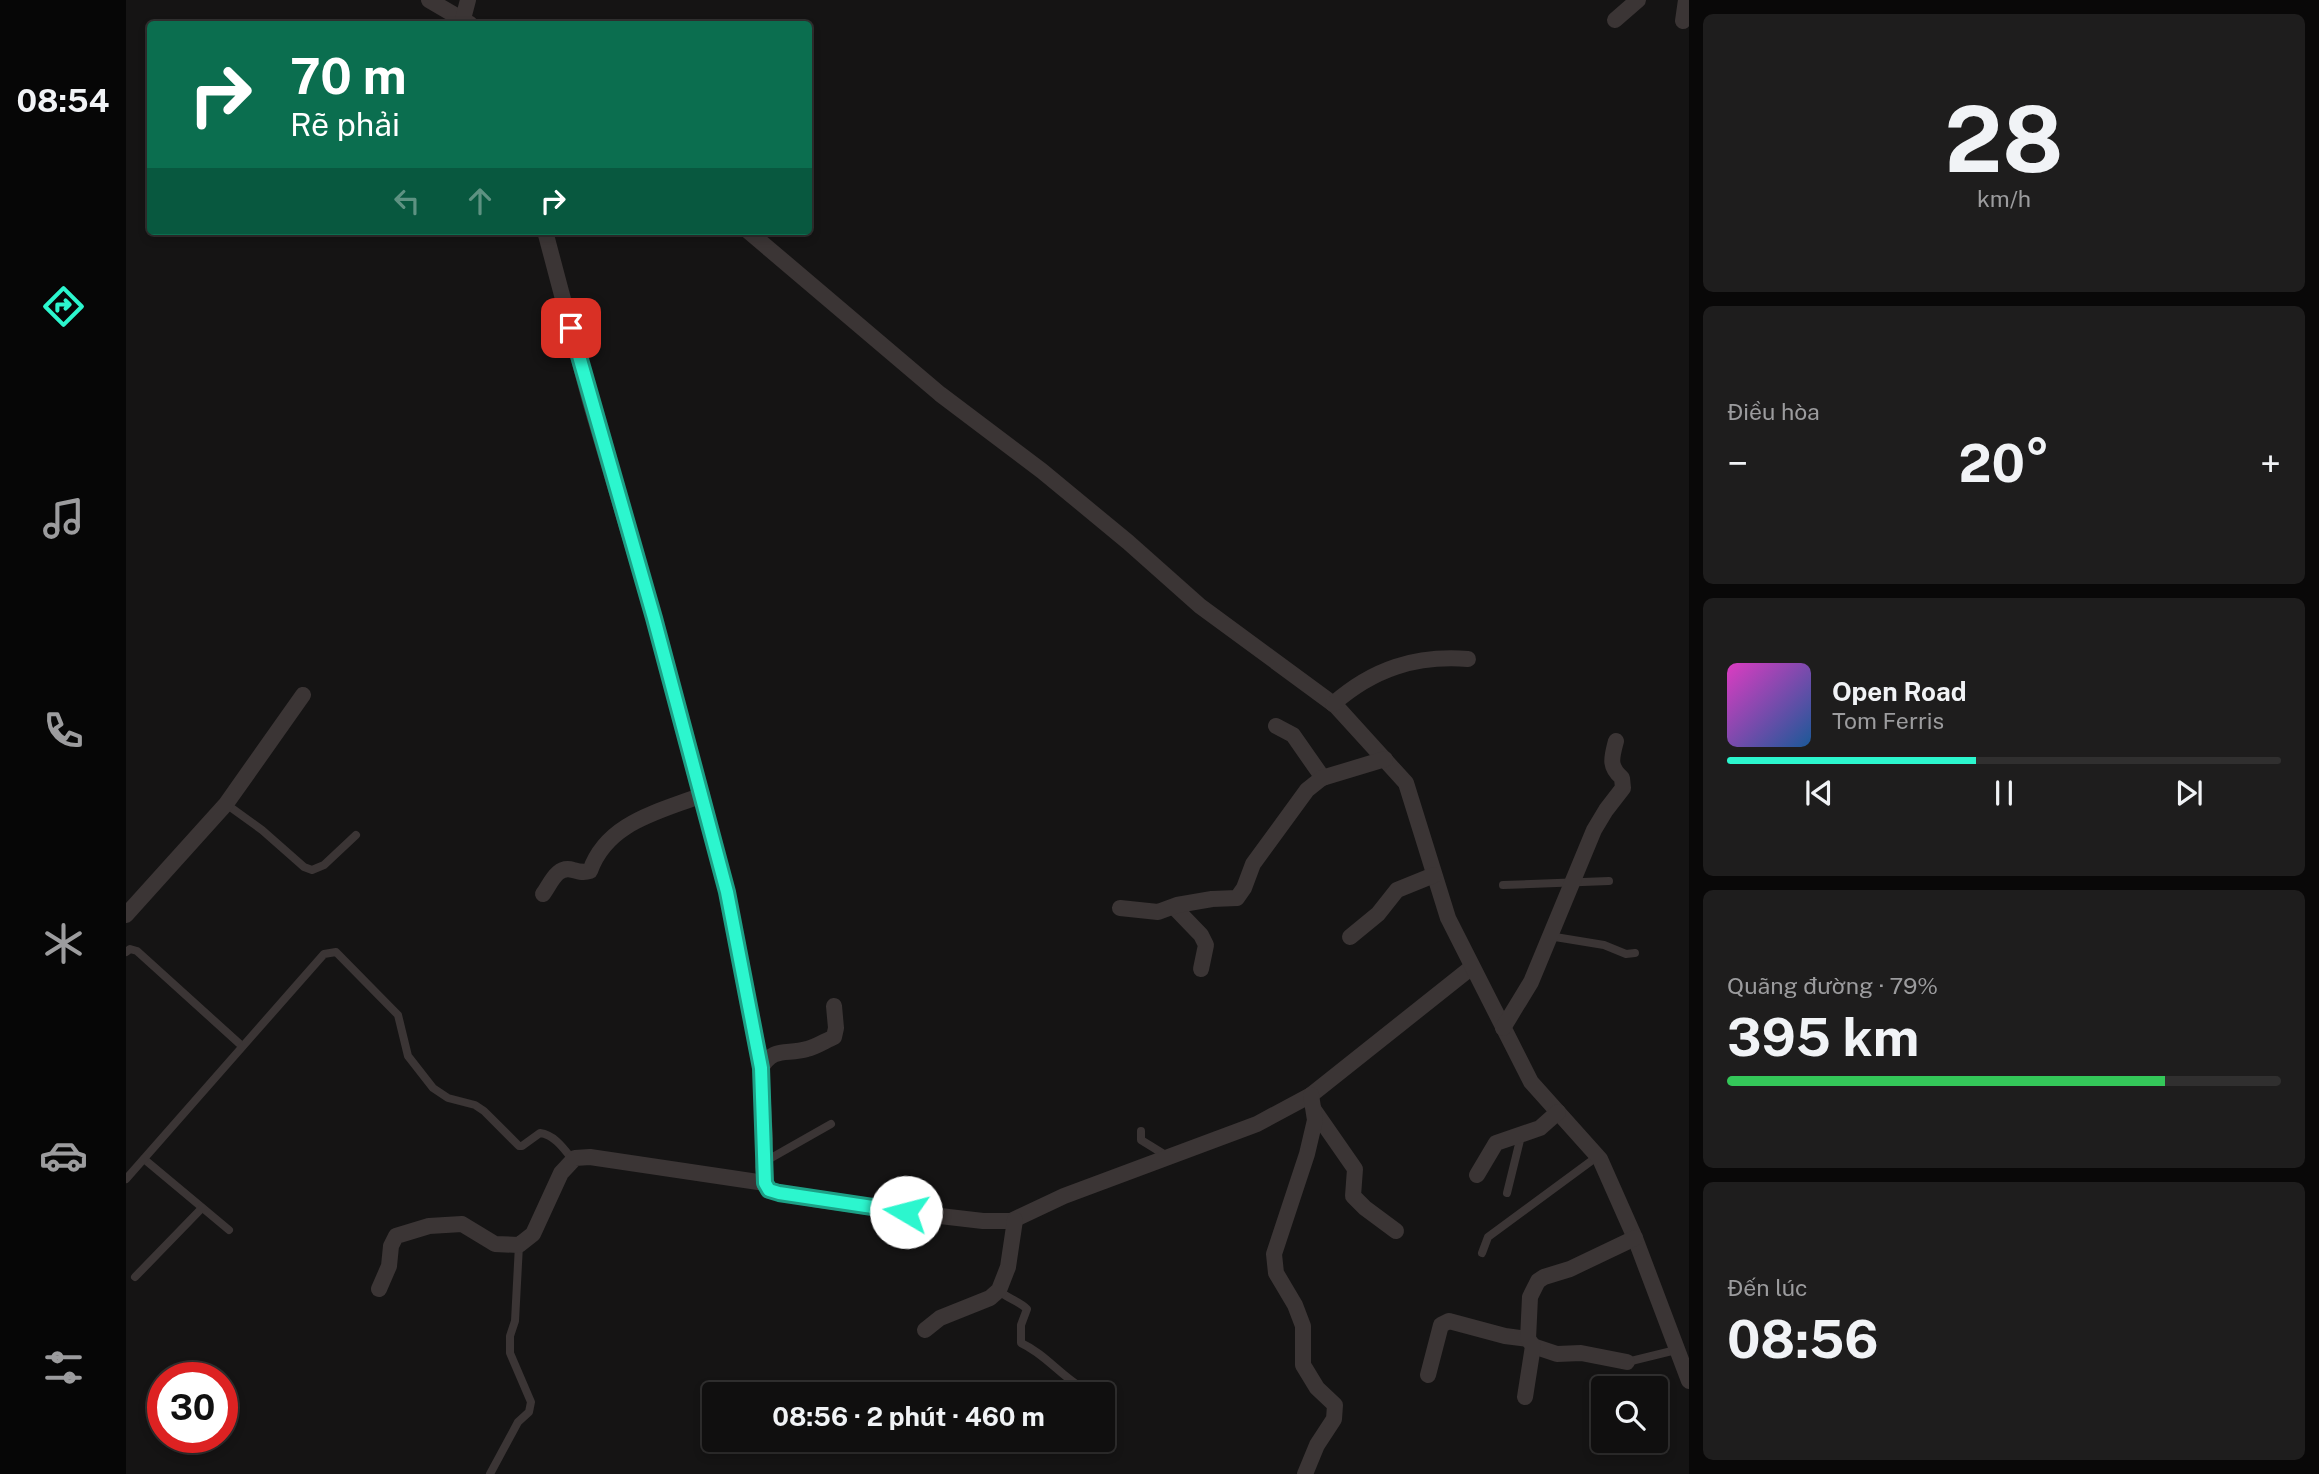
<!DOCTYPE html>
<html lang="vi">
<meta charset="utf-8">
<style>
body{margin:0;font-family:"Public Sans",sans-serif;background:#1e1d1d;color:#f1f3f6;height:100vh;display:flex;flex-direction:column;font-size:26px;white-space:nowrap}
*{box-sizing:border-box;margin:0}
p{font-size:23px;color:#9c9c9e}
.icon{flex:none;width:38px;height:38px;fill:none;stroke:currentColor;stroke-width:2;stroke-linecap:round;stroke-linejoin:round}
.map{position:relative;flex:1;overflow:hidden}
.side{display:flex;flex-direction:column;gap:14px;padding:14px;background:#090808;width:630px}
.side>*{flex:none}
.top-card{position:absolute;left:21px;top:21px;width:665px;height:214px;border-radius:7px;box-shadow:0 4px 10px #0003,0 0 0 2px #302f2f;background:#0b6e4f;color:#fff;overflow:hidden}
.buttons{position:absolute;left:1465px;top:1376px;display:grid;gap:14px}
.buttons a{display:grid;place-items:center;width:77px;height:77px;border-radius:7px;background:#100f0f;box-shadow:0 4px 10px #0003,0 0 0 2px #302f2f;font-size:35px}
.speed{position:absolute;left:21px;top:1362px;display:flex;gap:14px;font-size:35px;font-weight:700;text-align:center}
.speed>*{display:grid;place-content:center;width:91px;height:91px;border-radius:50%;background:#100f0f;box-shadow:0 4px 10px #0003,0 0 0 2px #302f2f;line-height:1}
.speed .limit{border:10px solid #d22;background:#fff;color:#111}
.pin{position:absolute;display:grid;place-items:center;width:60px;height:60px;color:#fff;margin:-30px;border-radius:14px;box-shadow:0 4px 10px #0006}
.me{position:absolute;width:77px;margin:-38px;rotate:278deg;stroke-linejoin:round;filter:drop-shadow(0 0 5px #0008)}
.turn{display:flex;align-items:center;gap:24px;height:147px;padding:0 28px;font-size:32px}
.turn .icon{width:91px;height:91px;stroke-width:2.5}
.turn b{display:block;font-size:49px;line-height:60px}
.lanes{display:flex;align-items:center;height:66px;padding:0 28px;background:#0003;justify-content:center;gap:35px;direction:ltr}
.lanes .off{opacity:.35}
.big{font-size:52px;font-weight:700;line-height:1.1}
.side .widget{flex:1;display:flex;flex-direction:column;justify-content:center;gap:10px;min-width:0;padding:0 24px;border-radius:10px;background:#1e1d1d}
.side .dial{align-items:center;gap:0}
.dial b{font-size:91px;line-height:1}
.song{display:flex;align-items:center;gap:21px}
.cover{width:84px;height:84px;border-radius:10px;background:linear-gradient(135deg,hsl(310 70% 55%),hsl(210 70% 35%))}
.played{height:7px;border-radius:4px;background:linear-gradient(90deg,#2cf6ce 45%,#302f2f 45%)}
.keys{display:flex;justify-content:space-around;direction:ltr}
.heat{display:flex;justify-content:space-between;align-items:center;font-size:38px;direction:ltr}
.charge{height:10px;border-radius:5px;background:linear-gradient(90deg,#34c759 79%,#302f2f 0)}
.trip{position:absolute;left:576px;top:1382px;width:413px;height:70px;border-radius:7px;background:#100f0f;box-shadow:0 4px 10px #0003,0 0 0 2px #302f2f;font-weight:700;line-height:70px;text-align:center}
main{display:flex;flex:1;min-height:0}
.menu{display:flex;flex-direction:column;width:126px;justify-content:space-around;align-items:center;background:#060606;color:#9c9c9e}
.menu .icon{width:49px;height:49px}
.menu .current{color:#2cf6ce}
.menu b{font-size:32px;color:#f1f3f6}
.map>svg:first-child{display:block}
.lines{fill:none;stroke-linecap:round;stroke-linejoin:round}
.service{stroke:#3b3535;stroke-width:8}
.minor{stroke:#3b3535;stroke-width:16}
.route-casing{stroke:#1da086;stroke-width:18}
.route{stroke:#2cf6ce;stroke-width:12}
</style>
<main>
<nav class="menu">
<b>08:54</b>
<svg class="icon current" aria-label="directions" viewBox="0 0 24 24"><path d="M12 3l9 9-9 9-9-9zM9 14v-3h6M13 9l2 2-2 2"/></svg>
<svg class="icon" aria-label="music" viewBox="0 0 24 24"><path d="M9 18V5l10-2v13"/><circle cx="6" cy="18" r="3"/><circle cx="16" cy="16" r="3"/></svg>
<svg class="icon" aria-label="phone" viewBox="0 0 24 24"><path d="M5 4h4l2 5-3 2q2 4 5 5l2-3 5 2v4C11 20 4 13 5 4z"/></svg>
<svg class="icon" aria-label="climate" viewBox="0 0 24 24"><path d="M12 3v18M4 7l16 10M4 17L20 7"/></svg>
<svg class="icon" aria-label="car" viewBox="0 0 24 24"><path d="M5 17H2v-5l4-1 3-4h7l3 4 3 1v5h-3M9 17h6M6 11h13"/><circle cx="7" cy="17" r="2"/><circle cx="17" cy="17" r="2"/></svg>
<svg class="icon" aria-label="filters" viewBox="0 0 24 24"><path d="M4 7h16M4 17h16"/><circle cx="9" cy="7" r="2"/><circle cx="15" cy="17" r="2"/></svg>
</nav>
<div class="map">
<svg width="1563" height="1474" viewBox="0 0 1563 1474">
<rect width="100%" height="100%" fill="#151414"/>
<g class="lines">
<!-- service -->
<g class="service">
<polyline points="100,804 136,830 178,867 186,870 198,865 230,835"/>
<polyline points="1377,885 1483,881"/>
<polyline points="1423,936 1478,945 1500,954 1509,953"/>
<polyline points="0,952 4,949 11,951 116,1046"/>
<polyline points="1015,1131 1015,1140 1041,1156"/>
<polyline points="18,1159 103,1230"/>
<polyline points="638,1162 705,1124"/>
<path d="M0 1179 198 954 210 952 272 1015 282 1056 307 1088 322 1098 349 1105 358 1111 393 1146H396L414 1133C429 1135 438 1149 447 1160"/>
<polyline points="1381,1193 1395,1136"/>
<polyline points="1356,1253 1362,1237 1472,1156"/>
<polyline points="9,1277 76,1208"/>
<path d="M873 1290C879 1298 892 1300 901 1309L895 1325V1343C919 1354 933 1374 956 1388"/>
<polyline points="1501,1362 1550,1350"/>
<polyline points="364,1474 392,1422 403,1412 405,1402 384,1353 384,1336 389,1321 393,1245"/>
</g>
<!-- minor -->
<g class="minor">
<polyline points="303,0 344,24"/>
<polyline points="337,19 342,0"/>
<polyline points="1489,20 1512,0"/>
<polyline points="1557,21 1560,0"/>
<polyline points="419,231 464,401 528,618 601,893 635,1068 639,1139 637,1167 639,1183 643,1190 687,1199 780,1212 857,1221 885,1221 938,1196 1131,1124 1185,1095 1346,967"/>
<polyline points="622,231 814,394 916,471 1002,542 1074,606 1210,706 1280,783 1322,918 1405,1082 1474,1159 1509,1238 1563,1381"/>
<path d="M1207 704C1247 669 1289 655 1342 659"/>
<polyline points="1150,726 1167,735 1197,778"/>
<path d="M417 894C425 883 431 865 447 870 454 872 458 873 464 871 481 822 533 812 576 795"/>
<polyline points="1048,907 1075,935 1080,945 1075,969"/>
<polyline points="994,908 1032,912 1051,905 1086,899 1111,898 1118,888 1127,864 1181,790 1196,778 1259,759"/>
<polyline points="0,915 100,804 177,695"/>
<polyline points="1224,937 1252,914 1271,890 1308,875"/>
<path d="M1377 1028 1405 982 1468 830 1480 810 1497 788 1496 778C1482 766 1486 757 1490 741"/>
<path d="M635 1068C648 1046 660 1055 681 1049 690 1047 699 1041 708 1037L710 1028 708 1006"/>
<polyline points="1188,1110 1229,1169 1227,1196 1239,1208 1270,1231"/>
<polyline points="1351,1175 1370,1143 1414,1128 1432,1112"/>
<polyline points="253,1289 263,1266 265,1246 270,1236 303,1226 336,1224 369,1244 393,1245 407,1234 435,1173 449,1158 464,1157 639,1183"/>
<polyline points="799,1330 814,1318 864,1298 873,1290 882,1267 889,1220"/>
<polyline points="1407,1346 1431,1354 1455,1353 1501,1362"/>
<polyline points="1302,1375 1315,1325 1323,1321 1379,1336 1402,1339"/>
<polyline points="1399,1397 1407,1346 1402,1339 1404,1297 1412,1281 1418,1277 1444,1269 1509,1238"/>
<polyline points="1179,1474 1191,1445 1208,1419 1209,1405 1191,1388 1177,1365 1177,1326 1169,1305 1150,1273 1148,1254 1181,1154 1189,1120 1185,1095"/>
</g>
</g>
<g class="lines">
<!-- route casing -->
<g class="route-casing">
<polyline id="route" points="445,328 528,618 601,892 635,1068 639,1183 643,1190 653,1193 780,1212"/>
</g>
<!-- route -->
<use href="#route" class="route"/>
</g>
</svg>
<div class="buttons">
<a><svg class="icon" aria-label="search" viewBox="0 0 24 24"><circle cx="10" cy="10" r="6"/><path d="M15 15l6 6"/></svg></a>
</div>
<div class="speed"><div class="limit">30</div></div>
<div class="pin" style="left:445px;top:328px;background:#d93025"><svg class="icon" aria-label="arrive" viewBox="0 0 24 24"><path d="M6 21V4h12l-3 4 3 4H6"/></svg></div>
<svg class="me" style="left:780px;top:1212px" viewBox="-20 -20 40 40"><circle r="19" fill="#fff"/><path d="M0-13L10 11 0 6-10 11z" fill="#2cf6ce"/></svg>
<div class="trip">08:56 · 2 phút · 460 m</div>
<div class="top-card">
<div class="turn"><svg class="icon" aria-label="right" viewBox="0 0 24 24"><path d="M7 20v-9h11M14 6l5 5-5 5"/></svg><div><b>70 m</b>Rẽ phải</div></div>
<div class="lanes"><svg class="icon off" aria-label="left" viewBox="0 0 24 24"><path d="M17 20v-9H6M10 6l-5 5 5 5"/></svg><svg class="icon off" aria-label="ahead" viewBox="0 0 24 24"><path d="M12 20V5M6 11l6-6 6 6"/></svg><svg class="icon" aria-label="right" viewBox="0 0 24 24"><path d="M7 20v-9h11M14 6l5 5-5 5"/></svg></div>
</div>
</div>
<section class="side">
<div class="widget dial"><b>28</b><p>km/h</p></div>
<div class="widget"><p>Điều hòa</p>
<div class="heat"><a>−</a><b class="big">20°</b><a>+</a></div>
</div>
<div class="widget">
<div class="song"><i class="cover"></i><div><b>Open Road</b><p>Tom Ferris</p></div></div>
<div class="played"></div>
<div class="keys"><svg class="icon" aria-label="previous" viewBox="0 0 24 24"><path d="M18 5L8 12l10 7zM5 5v14"/></svg><svg class="icon" aria-label="pause" viewBox="0 0 24 24"><path d="M8 5v14M16 5v14"/></svg><svg class="icon" aria-label="next" viewBox="0 0 24 24"><path d="M6 5l10 7-10 7zM19 5v14"/></svg></div>
</div>
<div class="widget"><p>Quãng đường · 79%</p><b class="big">395 km</b><div class="charge"></div></div>
<div class="widget"><p>Đến lúc</p><b class="big">08:56</b></div>
</section>
</main>
